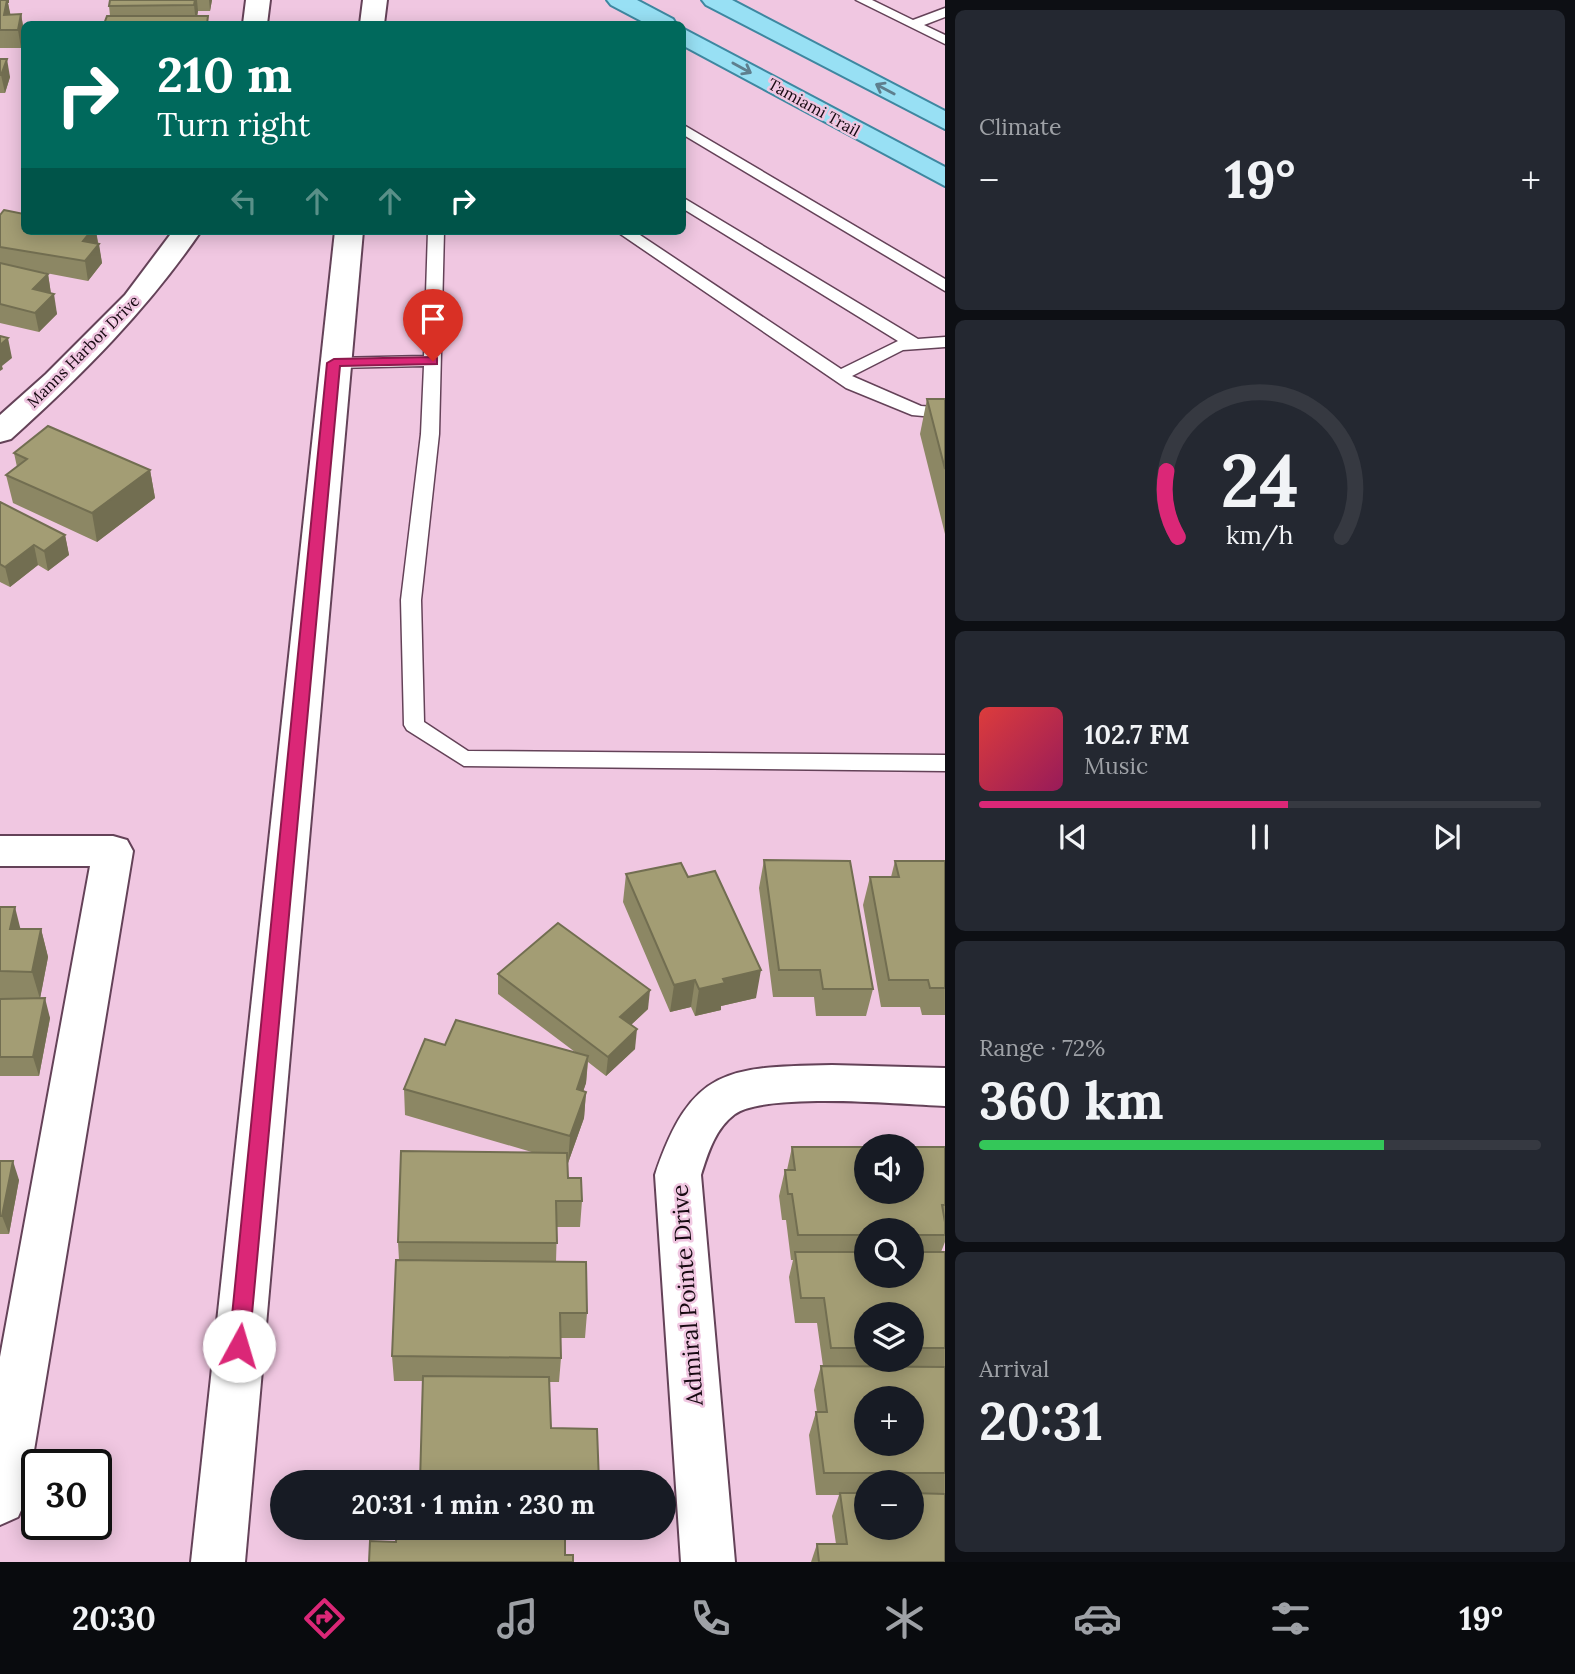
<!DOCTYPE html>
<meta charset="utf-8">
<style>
body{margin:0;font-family:Lora,serif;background:#242831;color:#f1f3f6;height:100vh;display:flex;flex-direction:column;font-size:26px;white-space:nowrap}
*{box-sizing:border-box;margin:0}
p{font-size:23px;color:#9ea1a6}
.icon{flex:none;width:38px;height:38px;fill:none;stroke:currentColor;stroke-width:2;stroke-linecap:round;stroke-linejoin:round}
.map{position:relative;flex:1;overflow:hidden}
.sheet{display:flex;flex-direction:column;gap:10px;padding:10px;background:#0d0f14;width:630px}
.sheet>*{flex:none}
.hud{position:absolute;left:21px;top:21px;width:665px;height:214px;border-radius:10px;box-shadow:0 4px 18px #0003;background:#00695c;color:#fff;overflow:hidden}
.fabs{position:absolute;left:854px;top:1134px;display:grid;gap:14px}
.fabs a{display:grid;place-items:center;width:70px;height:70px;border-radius:50%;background:#171b24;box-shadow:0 4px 18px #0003;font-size:35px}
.speed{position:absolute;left:21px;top:1449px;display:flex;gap:14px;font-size:35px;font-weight:700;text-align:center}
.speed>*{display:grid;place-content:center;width:91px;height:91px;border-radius:50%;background:#171b24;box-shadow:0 4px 18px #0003;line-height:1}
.speed .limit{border:4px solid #111;border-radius:10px;background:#fff;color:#111}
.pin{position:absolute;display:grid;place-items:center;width:60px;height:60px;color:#fff;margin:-72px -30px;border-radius:50% 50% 50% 0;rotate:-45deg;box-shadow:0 0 7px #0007}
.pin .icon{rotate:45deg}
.me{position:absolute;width:77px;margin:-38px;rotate:6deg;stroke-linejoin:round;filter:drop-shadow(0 0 5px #0008)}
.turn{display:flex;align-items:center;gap:24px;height:147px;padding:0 21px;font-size:32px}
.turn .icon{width:91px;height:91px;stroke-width:2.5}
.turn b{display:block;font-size:49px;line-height:60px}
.lanes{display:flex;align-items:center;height:66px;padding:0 21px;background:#0003;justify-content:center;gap:35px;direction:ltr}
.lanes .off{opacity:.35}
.big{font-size:52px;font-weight:700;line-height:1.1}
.sheet .tile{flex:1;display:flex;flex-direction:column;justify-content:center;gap:10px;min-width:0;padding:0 24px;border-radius:10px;background:#242831}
.sheet .dial{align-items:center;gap:0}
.dial svg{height:182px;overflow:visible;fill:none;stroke:#363941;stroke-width:7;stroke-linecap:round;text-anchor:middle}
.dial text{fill:#f1f3f6;stroke:none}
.song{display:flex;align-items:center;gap:21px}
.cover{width:84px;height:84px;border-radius:10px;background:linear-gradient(135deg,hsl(0 70% 55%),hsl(330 70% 35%))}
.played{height:7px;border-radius:4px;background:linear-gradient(90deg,#db2777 55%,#363941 55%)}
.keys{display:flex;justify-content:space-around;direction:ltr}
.heat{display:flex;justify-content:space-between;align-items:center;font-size:38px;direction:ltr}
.charge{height:10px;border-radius:5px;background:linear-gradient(90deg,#34c759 72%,#363941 0)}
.trip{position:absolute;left:270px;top:1470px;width:406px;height:70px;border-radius:35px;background:#171b24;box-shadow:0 4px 18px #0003;font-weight:700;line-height:70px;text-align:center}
.dock{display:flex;height:112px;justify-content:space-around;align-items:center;background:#090b0e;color:#9ea1a6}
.dock .icon{width:49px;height:49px}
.dock .on{color:#db2777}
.dock b{font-size:32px;color:#f1f3f6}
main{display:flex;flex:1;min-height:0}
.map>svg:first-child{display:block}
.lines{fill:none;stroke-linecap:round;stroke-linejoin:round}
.service-casing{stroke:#644258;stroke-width:3}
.minor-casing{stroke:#644258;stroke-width:4}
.primary-casing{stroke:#3e87a0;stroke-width:4}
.service{fill:#fff;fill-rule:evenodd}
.minor{fill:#fff;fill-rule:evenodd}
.primary{fill:#98e0f4;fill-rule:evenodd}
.wall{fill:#8c8764;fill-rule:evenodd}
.shaded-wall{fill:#726e51}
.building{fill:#a39d74;stroke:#726e51;stroke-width:2;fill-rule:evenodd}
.oneway{stroke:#5e7f8e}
.route{fill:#db2777;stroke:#8e194d;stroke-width:2}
.labels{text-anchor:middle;stroke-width:5;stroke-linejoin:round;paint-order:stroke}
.far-street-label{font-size:16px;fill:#160911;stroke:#f0c7e1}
.near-street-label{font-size:23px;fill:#160911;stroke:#f0c7e1}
</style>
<main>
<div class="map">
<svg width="945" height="1562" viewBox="0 0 945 1562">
<rect width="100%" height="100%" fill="#f0c7e1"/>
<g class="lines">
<!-- service casing -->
<g class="service-casing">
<g id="service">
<polygon points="856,0 872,0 913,20 945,8 945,17 924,25 945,35 945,44"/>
<polygon points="682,124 945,279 945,291 682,134"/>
<polygon points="682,197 918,339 945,337 945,347 903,350 852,376 921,406 945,408 945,418 912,415 846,388 616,231 634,231 841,369 898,341 682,208"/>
<polygon points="428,231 444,231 439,434 421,600 424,722 468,751 945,755 945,771 464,766 407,730 404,725 401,600 421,434 424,366 334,368 326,363 334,358 424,356"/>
</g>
</g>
<!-- minor casing -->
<g class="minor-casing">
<g id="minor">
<polygon points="246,0 270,0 267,24 243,24"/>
<polygon points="363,0 387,0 384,24 360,24"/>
<path d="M173 231H201C147 310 82 375 11 439L0 442V415L46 374 125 295Z"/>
<polygon points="335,231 363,231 245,1562 191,1562"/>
<polygon points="0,836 113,836 127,840 133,851 26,1499 18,1517 0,1525 0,1357 90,866 0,866"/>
<path d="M832 1065 945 1068V1106C902 1104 766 1092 735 1114 715 1129 708 1153 701 1175L735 1562H681L655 1175C691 1068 727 1067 832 1065Z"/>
</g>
</g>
<!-- primary casing -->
<g class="primary-casing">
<g id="primary">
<polygon points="607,0 637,0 673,19 676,24 647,24 611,5"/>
<polygon points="702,0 732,0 945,111 945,129 706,5"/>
<polygon points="682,28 945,167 945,186 682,45"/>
</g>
</g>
<!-- service -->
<use href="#service" class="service"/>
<!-- minor -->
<use href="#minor" class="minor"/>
<!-- primary -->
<use href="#primary" class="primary"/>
</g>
<!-- wall -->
<g class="wall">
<polygon points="0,0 9,0 9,3 8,3 10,15 21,14 24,32 21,48 0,48"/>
<polygon points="110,0 212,0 210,11 198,11 197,16 110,16 109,6"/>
<polygon points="0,59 10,77 5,93 0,93"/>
<polygon points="0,215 96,231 102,263 88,281 30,270 48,274 51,294 57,314 39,332 0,323"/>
<polygon points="927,399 945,399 945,534 920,434"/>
<polygon points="14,453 150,470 155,498 97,542 13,503 6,475 17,467"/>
<polygon points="0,502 65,535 69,555 48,571 38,565 10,587 0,582"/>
<polygon points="764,860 873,989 866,1016 816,1016 814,997 773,997 759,888"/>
<polygon points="895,861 945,861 945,1015 922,1015 920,1007 881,1007 863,905 870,877 891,877"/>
<polygon points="626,874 688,877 756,998 721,1006 721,1010 695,1016 691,1007 670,1012 623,902"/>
<polygon points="0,907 21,929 41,929 48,957 40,998 50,1018 39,1076 0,1076"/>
<polygon points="498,974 648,1009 631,1025 635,1049 606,1076 588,1062 586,1083 583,1091 586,1092 584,1118 568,1163 567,1162 568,1178 582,1201 580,1227 557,1227 556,1262 587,1313 585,1338 561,1338 561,1358 559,1382 549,1382 551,1428 599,1482 423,1381 394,1381 392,1356 399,1260 398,1242 535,1153 405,1115 404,1089 445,1045 575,1052 498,994"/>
<path d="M792 1147H945V1242L941 1252H945V1562H811L817 1544H836L832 1516 839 1495H816L809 1435 816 1412H817L814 1390 821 1366H823L817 1323H795L789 1277 793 1260H791L786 1220H782L779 1196 785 1170H787ZM866 1230H912V1276H866ZM866 1314H912V1360H866ZM866 1482H912V1528H866Z"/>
<polygon points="0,1161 19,1180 9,1234 0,1234"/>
</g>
<!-- shaded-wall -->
<g class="shaded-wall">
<polygon points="0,0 9,0 9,3 8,3 11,17 8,30"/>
<polygon points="195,0 197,0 198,11 196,23 194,5"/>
<polygon points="209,0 212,0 210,11"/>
<polygon points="21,14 24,32 21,48 18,30"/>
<polygon points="7,59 10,77 5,93 1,75"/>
<polygon points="91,231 96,231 98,245 83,241"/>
<polygon points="99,244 102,263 88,281 85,261"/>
<polygon points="48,274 51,294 33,289"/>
<polygon points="54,294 57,314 39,332 35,313"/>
<polygon points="8,338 12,358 2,366 3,369 0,371 0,345"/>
<polygon points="150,470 155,498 97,542 92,513"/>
<polygon points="65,535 69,555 48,571 44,551"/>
<polygon points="34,545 38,565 10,587 5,567"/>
<polygon points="15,907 22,935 10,929"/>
<polygon points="41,929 48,957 40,999 32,972"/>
<polygon points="761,970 756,998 721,1006 721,1010 695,1016 699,989 723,979"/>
<polygon points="695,980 691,1007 670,1012 674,985"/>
<polygon points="650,990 648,1009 619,1036 620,1017"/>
<polygon points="45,998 50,1018 39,1076 33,1057"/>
<polygon points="637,1029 635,1049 606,1076 608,1057"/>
<polygon points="588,1056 586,1083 575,1116 577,1089"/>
<polygon points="586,1092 584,1118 568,1163 570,1136"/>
<polygon points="13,1161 19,1180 9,1234 2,1216"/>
</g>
<!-- building -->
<g class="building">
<polygon points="0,0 7,0 4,15 21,14 18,30 0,30"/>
<polygon points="110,0 195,0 194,5 109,6"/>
<polygon points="107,16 208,16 207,24 104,24"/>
<polygon points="0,59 7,59 1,75 0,75"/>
<polygon points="4,210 24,214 24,231 91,231 83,241 99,244 85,261 0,247 0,215"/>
<polygon points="0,263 48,274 33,289 54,294 35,313 0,304"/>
<polygon points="0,336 8,338 0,345"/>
<polygon points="927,399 945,399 945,469"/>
<polygon points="48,426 150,470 92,513 6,475 27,459 14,453"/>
<polygon points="0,502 65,535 44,551 34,545 5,567 0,564"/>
<polygon points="764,860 850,861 873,989 823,989 820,970 779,970"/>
<polygon points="895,861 945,861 945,988 930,988 928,980 889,980 870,877 899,877"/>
<polygon points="681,863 688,877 715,871 761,970 723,979 725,983 699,989 695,980 674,985 626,874"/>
<polygon points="0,907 15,907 10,929 41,929 32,972 0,971"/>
<polygon points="558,923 650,990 620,1017 637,1029 608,1057 498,974"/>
<polygon points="45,998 33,1057 0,1057 0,999"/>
<polygon points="456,1020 588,1056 577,1089 586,1092 570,1136 404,1089 425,1039 445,1045"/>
<polygon points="792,1147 866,1147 866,1192 912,1192 912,1147 945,1147 945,1205 942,1205 945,1222 945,1235 912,1235 912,1230 866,1230 866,1235 798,1235 792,1194 788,1194 785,1170 795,1170"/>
<polygon points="401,1151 567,1153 568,1178 581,1178 582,1201 556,1201 557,1243 398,1242"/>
<polygon points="0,1161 13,1161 2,1216 0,1216"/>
<polygon points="795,1252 866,1252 866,1276 912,1276 912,1252 945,1252 945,1348 912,1348 912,1314 866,1314 866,1348 831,1348 824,1298 801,1298"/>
<polygon points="396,1260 586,1262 587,1313 560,1313 561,1358 392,1356"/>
<path d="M821 1366 945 1367V1473H824L816 1412H827ZM866 1398H912V1444H866Z"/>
<polygon points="423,1376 549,1377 551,1428 597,1429 599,1482 420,1482"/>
<polygon points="840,1493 866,1493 866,1528 912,1528 912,1493 945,1494 945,1562 819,1562 817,1544 847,1544"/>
<polygon points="397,1528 565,1528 565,1555 573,1555 573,1562 369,1562 370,1541 396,1542"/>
</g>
<!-- one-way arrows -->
<defs><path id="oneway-shaft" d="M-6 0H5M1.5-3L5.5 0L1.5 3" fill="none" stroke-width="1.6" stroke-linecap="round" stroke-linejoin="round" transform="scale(1.75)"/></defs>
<g class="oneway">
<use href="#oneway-shaft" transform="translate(742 68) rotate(29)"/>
<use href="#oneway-shaft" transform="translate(885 89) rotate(-152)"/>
</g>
<!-- route -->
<polygon class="route" points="433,357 437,358 437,364 340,366 249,1346 246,1352 239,1355 232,1352 229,1346 327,363 334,359"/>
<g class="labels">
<!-- far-street labels -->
<g class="far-street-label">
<text transform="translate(814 107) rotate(29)" y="6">Tamiami Trail</text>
<text transform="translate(83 351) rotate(-45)" y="6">Manns Harbor Drive</text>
</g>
<!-- near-street labels -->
<g class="near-street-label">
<text transform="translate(687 1295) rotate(-94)" y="8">Admiral Pointe Drive</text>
</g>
</g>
</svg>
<div class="fabs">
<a><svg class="icon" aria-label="sound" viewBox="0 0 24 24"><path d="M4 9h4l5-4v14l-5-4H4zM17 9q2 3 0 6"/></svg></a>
<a><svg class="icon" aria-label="search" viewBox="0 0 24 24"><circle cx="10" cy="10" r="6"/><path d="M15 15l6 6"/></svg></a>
<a><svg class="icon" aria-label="layers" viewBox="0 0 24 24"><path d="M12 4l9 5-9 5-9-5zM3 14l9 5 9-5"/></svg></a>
<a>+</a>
<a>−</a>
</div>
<div class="speed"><div class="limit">30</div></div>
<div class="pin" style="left:433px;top:361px;background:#d93025"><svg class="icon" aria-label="arrive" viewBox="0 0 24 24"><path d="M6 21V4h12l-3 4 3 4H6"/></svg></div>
<svg class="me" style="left:239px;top:1346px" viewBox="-20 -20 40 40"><circle r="19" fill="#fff"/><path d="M0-13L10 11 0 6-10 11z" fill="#db2777"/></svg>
<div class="trip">20:31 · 1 min · 230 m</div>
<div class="hud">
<div class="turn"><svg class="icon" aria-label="right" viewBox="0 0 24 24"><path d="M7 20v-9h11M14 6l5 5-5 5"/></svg><div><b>210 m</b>Turn right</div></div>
<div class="lanes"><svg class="icon off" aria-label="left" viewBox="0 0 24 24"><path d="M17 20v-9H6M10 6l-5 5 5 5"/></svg><svg class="icon off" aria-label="ahead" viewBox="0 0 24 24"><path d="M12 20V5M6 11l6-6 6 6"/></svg><svg class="icon off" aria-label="ahead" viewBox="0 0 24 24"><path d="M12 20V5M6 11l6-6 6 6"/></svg><svg class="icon" aria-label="right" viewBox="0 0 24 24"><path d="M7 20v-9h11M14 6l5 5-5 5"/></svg></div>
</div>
</div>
<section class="sheet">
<div class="tile"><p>Climate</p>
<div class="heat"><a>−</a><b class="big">19°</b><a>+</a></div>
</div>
<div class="tile dial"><svg viewBox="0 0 100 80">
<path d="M14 69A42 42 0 1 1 86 69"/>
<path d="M14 69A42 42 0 0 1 9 40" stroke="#db2777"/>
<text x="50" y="56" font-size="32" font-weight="700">24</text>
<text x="50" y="72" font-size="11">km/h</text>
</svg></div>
<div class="tile">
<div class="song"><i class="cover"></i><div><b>102.7 FM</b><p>Music</p></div></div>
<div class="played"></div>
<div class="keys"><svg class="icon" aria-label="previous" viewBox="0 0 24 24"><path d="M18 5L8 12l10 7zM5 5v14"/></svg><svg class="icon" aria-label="pause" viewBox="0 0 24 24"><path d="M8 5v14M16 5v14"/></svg><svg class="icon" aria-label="next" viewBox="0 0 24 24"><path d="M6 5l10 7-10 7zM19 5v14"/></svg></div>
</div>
<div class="tile"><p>Range · 72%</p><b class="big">360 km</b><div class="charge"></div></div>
<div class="tile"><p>Arrival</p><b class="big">20:31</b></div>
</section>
</main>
<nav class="dock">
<b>20:30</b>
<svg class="icon on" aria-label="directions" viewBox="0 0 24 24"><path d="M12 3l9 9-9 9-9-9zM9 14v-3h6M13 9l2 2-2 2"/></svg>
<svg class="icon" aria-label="music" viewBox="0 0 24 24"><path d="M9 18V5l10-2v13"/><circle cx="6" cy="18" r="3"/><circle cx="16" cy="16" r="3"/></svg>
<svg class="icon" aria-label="phone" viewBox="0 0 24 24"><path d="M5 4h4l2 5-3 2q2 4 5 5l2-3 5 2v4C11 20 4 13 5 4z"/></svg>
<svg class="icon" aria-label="climate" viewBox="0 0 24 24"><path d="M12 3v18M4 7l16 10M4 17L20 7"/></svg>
<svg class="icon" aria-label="car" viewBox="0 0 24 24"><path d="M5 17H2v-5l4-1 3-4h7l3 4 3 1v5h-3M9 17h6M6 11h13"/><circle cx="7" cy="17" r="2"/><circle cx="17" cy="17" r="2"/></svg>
<svg class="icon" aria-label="filters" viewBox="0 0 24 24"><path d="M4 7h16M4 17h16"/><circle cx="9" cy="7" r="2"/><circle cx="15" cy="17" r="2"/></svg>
<b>19°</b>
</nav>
